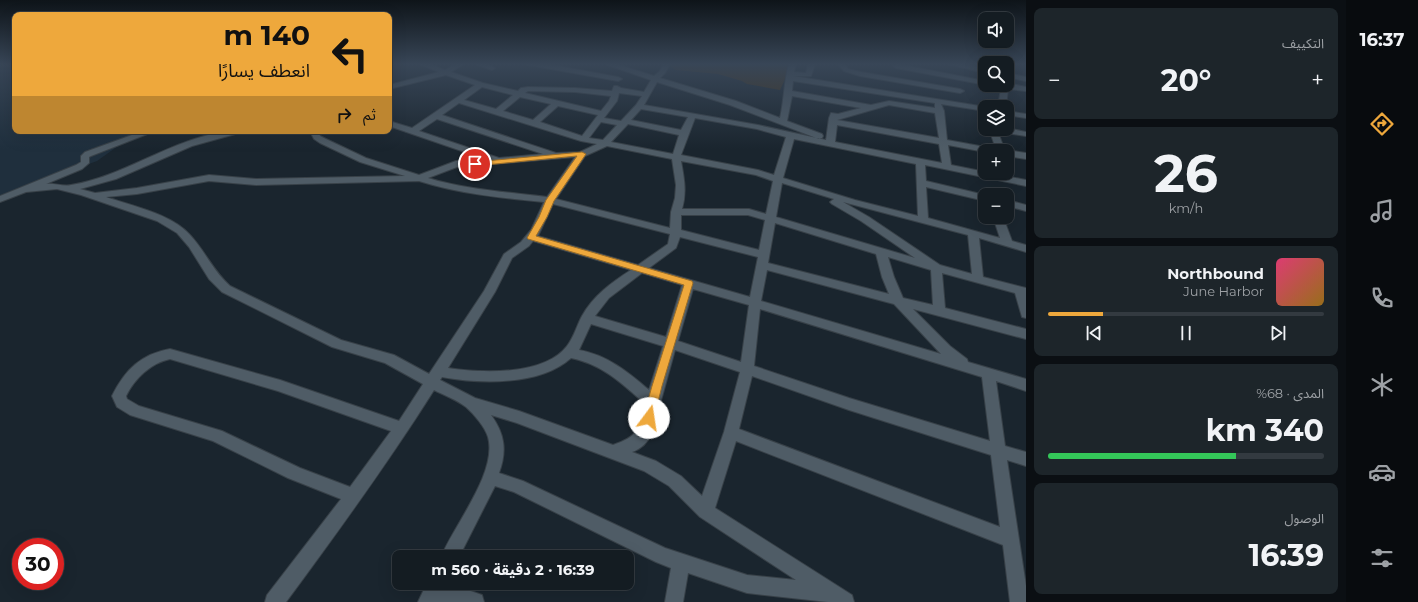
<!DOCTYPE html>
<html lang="ar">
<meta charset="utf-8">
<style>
body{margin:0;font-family:Montserrat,"Noto Sans Arabic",sans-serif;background:#1d252a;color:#f1f3f6;direction:rtl;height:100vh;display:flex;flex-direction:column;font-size:15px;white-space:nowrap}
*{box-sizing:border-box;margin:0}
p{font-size:13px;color:#9da1a5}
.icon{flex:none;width:22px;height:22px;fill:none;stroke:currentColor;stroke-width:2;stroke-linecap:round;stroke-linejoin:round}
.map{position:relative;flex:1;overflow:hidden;direction:ltr}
.details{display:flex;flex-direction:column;gap:8px;padding:8px;background:#0b0f13;width:320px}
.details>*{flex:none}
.banner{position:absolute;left:12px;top:12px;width:380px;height:122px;border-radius:8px;box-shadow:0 4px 16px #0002,0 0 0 1px #333a40;direction:rtl;background:#eea83c;color:#111;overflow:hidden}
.fabs{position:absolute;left:978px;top:12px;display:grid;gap:8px}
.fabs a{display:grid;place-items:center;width:36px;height:36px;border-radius:8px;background:#141c22;box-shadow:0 4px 16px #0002,0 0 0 1px #333a40;font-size:20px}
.speed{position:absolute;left:12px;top:538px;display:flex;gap:8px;font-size:20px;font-weight:700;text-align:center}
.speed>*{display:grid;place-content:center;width:52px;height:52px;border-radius:50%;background:#141c22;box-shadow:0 4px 16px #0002,0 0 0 1px #333a40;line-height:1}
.speed .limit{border:6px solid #d22;background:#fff;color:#111}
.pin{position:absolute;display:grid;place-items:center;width:34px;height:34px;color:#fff;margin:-17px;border:2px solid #fff;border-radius:50%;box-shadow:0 1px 4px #0007}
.me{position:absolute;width:44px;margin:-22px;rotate:14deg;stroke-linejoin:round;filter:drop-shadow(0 0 3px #0008)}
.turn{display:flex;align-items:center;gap:14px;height:84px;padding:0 16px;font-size:18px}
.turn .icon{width:52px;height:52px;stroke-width:2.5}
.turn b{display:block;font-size:28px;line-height:34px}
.then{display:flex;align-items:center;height:38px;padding:0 16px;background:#0003;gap:8px;font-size:15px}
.big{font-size:30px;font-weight:700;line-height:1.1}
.details .card{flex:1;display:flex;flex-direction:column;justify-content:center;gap:6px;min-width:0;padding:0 14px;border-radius:8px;background:#1d252a}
.details .dial{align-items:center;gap:0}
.dial b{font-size:52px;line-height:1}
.song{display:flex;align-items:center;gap:12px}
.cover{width:48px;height:48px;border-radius:6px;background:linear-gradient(135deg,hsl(340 70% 55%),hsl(40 70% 35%))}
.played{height:4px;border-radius:2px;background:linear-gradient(90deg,#eea83c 20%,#333a40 20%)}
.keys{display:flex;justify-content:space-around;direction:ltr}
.heat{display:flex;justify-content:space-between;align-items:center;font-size:22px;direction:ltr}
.charge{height:6px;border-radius:3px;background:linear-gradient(90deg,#34c759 68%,#333a40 0)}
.trip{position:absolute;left:392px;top:550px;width:242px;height:40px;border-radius:8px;background:#141c22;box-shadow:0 4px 16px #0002,0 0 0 1px #333a40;font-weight:700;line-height:40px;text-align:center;direction:rtl}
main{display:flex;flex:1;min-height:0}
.tab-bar{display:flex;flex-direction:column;width:72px;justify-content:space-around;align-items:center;background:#080b0e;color:#9da1a5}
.tab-bar .icon{width:28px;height:28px}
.tab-bar .current{color:#eea83c}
.tab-bar b{font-size:18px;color:#f1f3f6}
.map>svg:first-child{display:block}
.built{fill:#1f2f3d}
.green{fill:#433015}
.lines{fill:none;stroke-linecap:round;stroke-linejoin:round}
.minor-casing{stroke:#384148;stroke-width:2}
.minor{fill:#4f5c66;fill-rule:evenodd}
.route{fill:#eea83c;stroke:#9b6d27}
</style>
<main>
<nav class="tab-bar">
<b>16:37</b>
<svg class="icon current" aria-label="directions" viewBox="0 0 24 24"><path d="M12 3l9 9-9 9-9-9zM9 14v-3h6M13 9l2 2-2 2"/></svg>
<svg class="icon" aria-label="music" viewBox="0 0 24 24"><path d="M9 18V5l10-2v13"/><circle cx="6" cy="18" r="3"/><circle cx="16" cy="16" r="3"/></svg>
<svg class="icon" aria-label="phone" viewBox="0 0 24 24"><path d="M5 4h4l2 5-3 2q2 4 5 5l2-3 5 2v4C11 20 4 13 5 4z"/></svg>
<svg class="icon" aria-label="climate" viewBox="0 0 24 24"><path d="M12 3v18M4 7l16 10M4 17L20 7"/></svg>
<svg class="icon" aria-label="car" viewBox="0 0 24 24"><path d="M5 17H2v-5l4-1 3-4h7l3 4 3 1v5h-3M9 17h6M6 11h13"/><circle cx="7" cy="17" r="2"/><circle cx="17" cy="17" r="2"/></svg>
<svg class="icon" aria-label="filters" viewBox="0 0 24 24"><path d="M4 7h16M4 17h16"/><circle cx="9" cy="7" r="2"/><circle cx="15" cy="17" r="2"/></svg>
</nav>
<section class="details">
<div class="card"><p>التكييف</p>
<div class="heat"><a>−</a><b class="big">20°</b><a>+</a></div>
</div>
<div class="card dial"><b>26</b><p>km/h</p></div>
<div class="card">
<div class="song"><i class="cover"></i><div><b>Northbound</b><p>June Harbor</p></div></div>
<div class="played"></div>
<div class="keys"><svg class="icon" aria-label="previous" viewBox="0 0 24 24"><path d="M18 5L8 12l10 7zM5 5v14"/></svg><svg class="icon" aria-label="pause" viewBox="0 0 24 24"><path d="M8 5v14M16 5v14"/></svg><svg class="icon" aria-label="next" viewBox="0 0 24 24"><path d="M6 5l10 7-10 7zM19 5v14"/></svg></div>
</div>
<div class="card"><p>المدى · 68%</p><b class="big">340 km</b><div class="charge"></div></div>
<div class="card"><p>الوصول</p><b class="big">16:39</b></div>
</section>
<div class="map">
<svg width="1026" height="602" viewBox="0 0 1026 602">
<rect width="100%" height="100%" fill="#1a252e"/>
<!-- built -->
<polygon class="built" points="0,64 15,64 15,131 139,131 97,161 0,196"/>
<!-- green -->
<polygon class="green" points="670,64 792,64 780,90 747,84 742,81 718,74 676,70 671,67"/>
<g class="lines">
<!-- minor casing -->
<g class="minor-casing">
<g id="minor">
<path d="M419 64H430L445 70 455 64H464L451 72 483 83 518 91 521 88 528 87 575 88 612 91 614 86H617L621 88 644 92 651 80 605 64H616L654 76 660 71 663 64H670L665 73 660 78 736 101 780 118C784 101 784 81 789 64H796L794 72 806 73 808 64H815L811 76H793L986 107H985V111L941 104 944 111 947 140 996 149 989 129 1007 128 1026 132V136L998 132 1005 151 1007 150 1026 153V159L1007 156V151L985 152 948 145 951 165 1026 180V186L925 165 926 181 985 195V201L926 187 928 218 1000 238 993 217H1003L1012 241 1026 245V252L979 238 983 277 1026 288V318L1022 317 1015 293 942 273 945 308 1026 329V339L913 309 950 346 967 359 968 362 1026 379V391L996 381 1005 446 1026 452V466L1007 460 1026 586V602H1010L1003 545 736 441 715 508 852 595 854 602H828L747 593 688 573 683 602H665L671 568 656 562 514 492 495 486 459 557H441C454 525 498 472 488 437 485 427 474 414 466 407 457 400 444 395 434 390 388 463 337 533 286 602H265L267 595 341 499 288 478 213 441 130 415 117 407 112 396C125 370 141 354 170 349L280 380 399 421 423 384 385 363 332 347 222 292 209 279 189 247 177 233 157 221 81 195 57 189 26 192 0 202V196L76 165 81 162V156L85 152 143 131H155L91 156 89 157V163L82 169 46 184C54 183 64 187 71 185 129 176 181 131 240 131L239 133 192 146 116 179 80 189 95 193 137 188 209 175 256 179 405 176 360 162 320 143 314 139 310 131H318L320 136 326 139 366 158 419 175 456 161 485 159 389 126V121L412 128 475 85 446 75 389 89V85L439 72ZM793 81 935 103V108L889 101 871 105 792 91ZM657 82 730 105 819 139 822 138 823 136 822 134 787 121 792 96 861 108 838 114 831 113 829 118 826 140 758 125 644 105ZM482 87 513 95 496 109 464 100ZM528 91 575 92 611 96 609 101 601 111 525 93ZM619 93 642 96 636 105 621 121 604 118 617 101ZM520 97 551 104 533 120 503 111ZM459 103 581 141 597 144 580 152 556 153 442 115ZM889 105 935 113 939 138 837 120ZM558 106 598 115 582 136 540 122ZM641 109 688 117 681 130 631 120ZM695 118 757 129 786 137 774 175 758 170 681 155ZM437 119 543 154 499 158 419 131ZM601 122 617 125 603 140 589 138ZM628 124 679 135 673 154 611 142ZM837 125 939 144 942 163 835 142ZM794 139 916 164 918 216 855 200 783 178ZM607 146 672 159 676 185 675 198 671 212 670 228 556 199 585 156ZM575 157 547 197C508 192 467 190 428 178L457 167ZM681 161 756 175 773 181 766 214 749 209H682C687 192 684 178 681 161ZM209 181 256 185 419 181C460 194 502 198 544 202L531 230 521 242 504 254 484 291 429 374 394 355 341 340 230 286C213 271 205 251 190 235 172 214 132 206 106 197L137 194ZM782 183 834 199 830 202 832 204 861 221 915 258 776 217ZM843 202 968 235 972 274 940 265 869 217ZM553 204 670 234 668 244 638 265 538 236ZM681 215H748L765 220 759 250 681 230ZM775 223 876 254 882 277 889 294 768 263ZM680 237 758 257 750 297 649 268 676 248ZM533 241 631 270C612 282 593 296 582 316 577 325 574 337 567 346 544 376 481 373 448 368L495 292 512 258 529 246ZM888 257 931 270 933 305 903 298 894 277ZM767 270 894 304 941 354 761 301ZM642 273 682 285 666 337 595 316 609 298ZM693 289 749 305 741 362 678 341ZM760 309 982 377 990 441 849 398 754 366ZM591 324 663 346 649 390C628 372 607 355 579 350ZM675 350 740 372 724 432 702 496 681 476 656 461 632 452C641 449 648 442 652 433ZM571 358C602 364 623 384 645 404 638 430 639 436 613 445L519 411 475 398 440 380 442 377C480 384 540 386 571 358ZM170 359 278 391 391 431 350 487 300 468 222 431 139 406 127 399 126 396C135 378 151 363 170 359ZM752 376 849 410 991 455 1000 527 739 429ZM491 415 517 423 644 471 669 486 700 517 796 580 747 575 665 548 523 481 499 473C507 451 505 434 491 415Z"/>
<polygon points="475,64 487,64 495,68 492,70"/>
<polygon points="523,64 553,65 618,77 622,79 618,81"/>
<polygon points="838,64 845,64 848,69 861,72 960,89 964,91 960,93 860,76 844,71"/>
<polygon points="898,64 985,81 986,85 896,68 893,66"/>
<polygon points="948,64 963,64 985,69 985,73"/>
<polygon points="1007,73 1026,77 1026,81 1007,77"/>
<polygon points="1007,83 1026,87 1026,91 1008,89 1006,107 998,107 1001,88 992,85 1007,85"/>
<polygon points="1007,111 1026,114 1026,118 1007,115"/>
<polygon points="1007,200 1026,205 1026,211 1007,206"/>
<polygon points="427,583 446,583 445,585 462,588 482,595 484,602 418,602"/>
</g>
</g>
<!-- minor -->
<use href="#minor" class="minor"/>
</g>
<!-- sky -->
<linearGradient id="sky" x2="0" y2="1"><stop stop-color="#0e1419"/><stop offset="0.43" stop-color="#384657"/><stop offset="1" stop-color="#384657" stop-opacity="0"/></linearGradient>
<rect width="1026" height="149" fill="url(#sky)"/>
<!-- route -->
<polygon class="route" points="582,152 586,154 554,201 547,217 536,236 692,281 693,283 662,386 654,418 653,421 649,423 645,421 643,418 652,386 684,285 528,239 527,238 539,217 546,200 577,156 475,166 471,164 475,162"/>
</svg>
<div class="fabs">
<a><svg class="icon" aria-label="sound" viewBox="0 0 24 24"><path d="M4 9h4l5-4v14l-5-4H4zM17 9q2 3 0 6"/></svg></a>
<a><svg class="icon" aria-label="search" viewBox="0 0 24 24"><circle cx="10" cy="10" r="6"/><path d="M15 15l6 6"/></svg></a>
<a><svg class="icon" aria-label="layers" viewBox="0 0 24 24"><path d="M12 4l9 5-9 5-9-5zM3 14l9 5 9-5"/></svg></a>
<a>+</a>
<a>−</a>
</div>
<div class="speed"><div class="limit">30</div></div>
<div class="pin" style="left:475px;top:164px;background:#d93025"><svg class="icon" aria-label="arrive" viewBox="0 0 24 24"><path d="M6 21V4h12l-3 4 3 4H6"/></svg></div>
<svg class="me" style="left:649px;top:418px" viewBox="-20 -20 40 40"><circle r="19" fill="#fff"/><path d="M0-13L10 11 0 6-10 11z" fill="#eea83c"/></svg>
<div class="trip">16:39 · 2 دقيقة · 560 m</div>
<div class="banner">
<div class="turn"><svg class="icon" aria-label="left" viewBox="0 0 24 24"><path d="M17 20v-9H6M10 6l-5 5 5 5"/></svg><div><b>140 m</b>انعطف يسارًا</div></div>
<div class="then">ثم<svg class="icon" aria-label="right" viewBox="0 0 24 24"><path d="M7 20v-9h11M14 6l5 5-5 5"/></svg></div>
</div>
</div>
</main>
